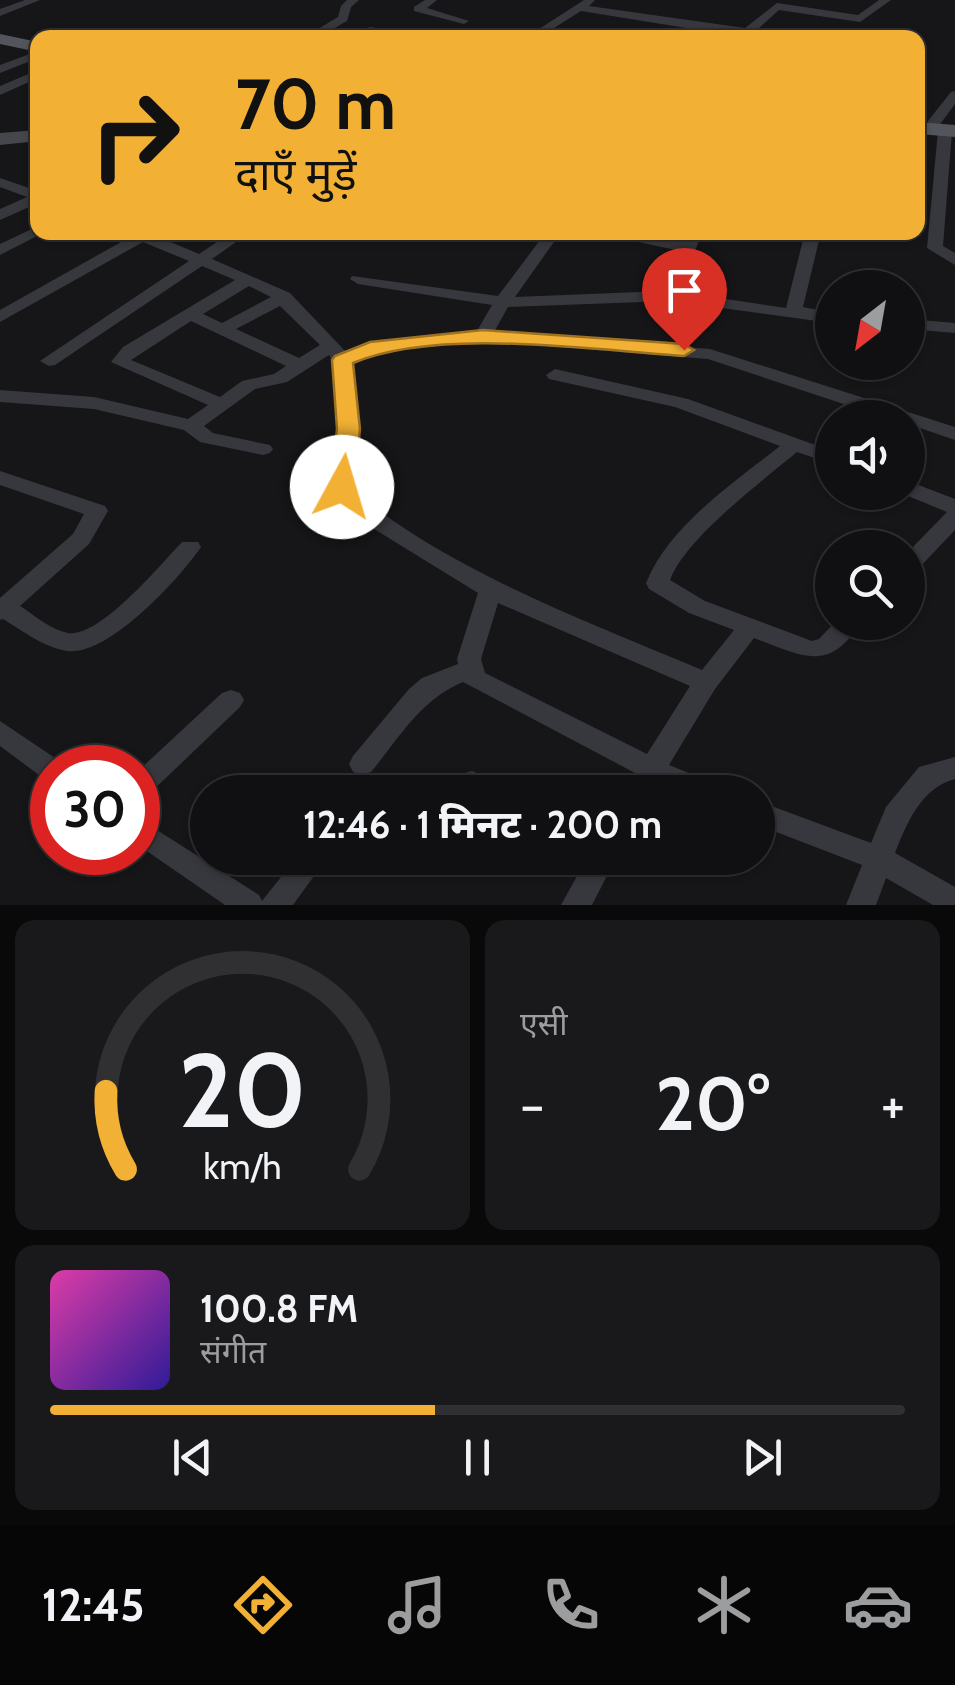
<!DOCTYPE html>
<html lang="hi">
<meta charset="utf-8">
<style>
body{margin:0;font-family:Cabin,"Noto Sans Devanagari",sans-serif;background:#19191b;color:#f1f3f6;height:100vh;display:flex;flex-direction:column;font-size:38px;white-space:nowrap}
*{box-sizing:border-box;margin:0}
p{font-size:32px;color:#9c9d9f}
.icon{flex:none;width:55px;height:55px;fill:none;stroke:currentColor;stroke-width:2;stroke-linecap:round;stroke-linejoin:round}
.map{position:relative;height:905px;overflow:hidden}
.panel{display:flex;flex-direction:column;gap:15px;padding:15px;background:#09090a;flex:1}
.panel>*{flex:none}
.guide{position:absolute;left:30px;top:30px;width:895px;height:210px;border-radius:20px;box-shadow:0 2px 8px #0004,0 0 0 2px #303032;background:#f2b134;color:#111;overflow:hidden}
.needle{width:65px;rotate:211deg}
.controls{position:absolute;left:815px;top:270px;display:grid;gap:20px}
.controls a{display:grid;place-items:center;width:110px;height:110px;border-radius:50%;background:#101012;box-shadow:0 2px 8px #0004,0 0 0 2px #303032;font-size:50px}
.speed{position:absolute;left:30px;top:745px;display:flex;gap:20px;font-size:50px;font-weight:700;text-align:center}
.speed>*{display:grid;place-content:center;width:130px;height:130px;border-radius:50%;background:#101012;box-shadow:0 2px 8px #0004,0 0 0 2px #303032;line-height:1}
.speed .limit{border:15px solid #d22;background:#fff;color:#111}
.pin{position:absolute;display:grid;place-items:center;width:85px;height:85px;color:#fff;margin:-102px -42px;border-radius:50% 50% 50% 0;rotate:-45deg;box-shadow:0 0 10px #0007}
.pin .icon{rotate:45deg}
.me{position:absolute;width:110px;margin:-55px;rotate:6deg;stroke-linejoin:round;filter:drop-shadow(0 0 8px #0008)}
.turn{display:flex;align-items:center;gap:35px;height:210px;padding:0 40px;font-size:45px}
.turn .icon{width:130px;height:130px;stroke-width:2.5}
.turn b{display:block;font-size:70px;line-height:85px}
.big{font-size:75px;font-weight:800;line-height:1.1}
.panel .card{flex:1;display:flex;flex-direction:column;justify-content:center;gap:15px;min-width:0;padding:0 35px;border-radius:20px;background:#19191b}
.panel .dial{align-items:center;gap:0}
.dial svg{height:260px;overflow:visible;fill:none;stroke:#303032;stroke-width:7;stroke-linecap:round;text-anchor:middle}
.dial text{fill:#f1f3f6;stroke:none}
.song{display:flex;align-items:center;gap:30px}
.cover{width:120px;height:120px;border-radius:15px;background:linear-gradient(135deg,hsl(320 70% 55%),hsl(250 70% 35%))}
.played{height:10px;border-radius:5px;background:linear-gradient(90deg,#f2b134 45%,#303032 45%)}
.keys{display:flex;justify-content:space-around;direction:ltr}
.heat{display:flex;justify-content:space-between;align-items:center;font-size:55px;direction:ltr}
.panel .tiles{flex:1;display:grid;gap:15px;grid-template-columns:1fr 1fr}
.card:last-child{grid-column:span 2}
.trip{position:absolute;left:190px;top:775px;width:585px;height:100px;border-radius:50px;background:#101012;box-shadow:0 2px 8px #0004,0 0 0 2px #303032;font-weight:800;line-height:100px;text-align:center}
.tabs{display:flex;height:160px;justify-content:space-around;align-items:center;background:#060607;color:#9c9d9f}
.tabs .icon{width:70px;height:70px}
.tabs .on{color:#f2b134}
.tabs b{font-size:45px;color:#f1f3f6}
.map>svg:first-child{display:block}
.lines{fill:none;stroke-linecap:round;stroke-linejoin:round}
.street{fill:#37383d;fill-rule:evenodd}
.secondary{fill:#45474d;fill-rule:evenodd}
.primary{fill:#53555c;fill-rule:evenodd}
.route{fill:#f2b134;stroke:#9d7322;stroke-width:2.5}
</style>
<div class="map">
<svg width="955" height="905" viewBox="0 0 955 905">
<rect width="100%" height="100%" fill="#161618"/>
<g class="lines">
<!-- street -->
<g class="street">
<polygon points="25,0 40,0 0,16 0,9"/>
<polygon points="347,0 359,0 351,7 347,21 317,38 303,38 338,17 341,6"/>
<polygon points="425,0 437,0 427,8 469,21 464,24 414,11 414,7"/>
<polygon points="584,0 595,0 589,6 745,28 777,3 858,15 879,0 891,0 860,22 779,10 748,38 581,11 554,28 598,38 545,34 539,38 525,38"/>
<polygon points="371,27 408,36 409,38 388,38 367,32 367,28"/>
<polygon points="38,51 38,58 0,73 0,65"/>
<polygon points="38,70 38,78 0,95 0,86"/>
<polygon points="955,91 955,104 938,127 928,127 928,121 951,92"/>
<polygon points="945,127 952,131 943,246 955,253 955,265 927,248 938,131"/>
<polygon points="0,178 38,191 38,203 0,220 0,209 27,197 0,187"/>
<polygon points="38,226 38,232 43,233 0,255 0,244"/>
<path d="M125 232H147L199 254 232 232H250L212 259 290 293 346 352 371 343 477 331 492 305 358 284 350 279 352 276 498 296 546 232H561L515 297 664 291 680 251 593 232H628L683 242 687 232H702L680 292 786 308 805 232H821L803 307 832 313V323L670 301 508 307 494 332 710 349 955 427V440L908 424V418H886L708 359 483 341 375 353 352 363 357 394 354 492C457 574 581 619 702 670L734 630 689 613 649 589 646 583C669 526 733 483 780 446L675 407 549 379 546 375 555 369 688 399 832 451V464L797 452C762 481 685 539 670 580L705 601 812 641 819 639 835 622H861C829 674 802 656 754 638L715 689 669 765 716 784 719 792H678L658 784 652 792H625L635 773 463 682C420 700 400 737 371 772L362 775 353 772 349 764 353 756 409 689 422 678 458 664 457 659 478 593 366 524 333 494C335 462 348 380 329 355L287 382 255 389 204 426 213 433 270 445 273 449 270 453 263 455 200 442 184 430 94 409 0 402V390L94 397 188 419 208 405 111 362 123 347 235 280 202 266 55 365 49 366 40 361 189 261 143 242 0 322V310L130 237ZM249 286 271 297 222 323 203 314ZM280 306 320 345 299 358 236 329ZM191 321 286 366 274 374 242 381 220 397 131 360ZM498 603 690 686 647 754 485 673 481 659Z"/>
<polygon points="908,319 955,323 955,333 908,329"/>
<path d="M0 471 105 506 108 511 89 544 20 606C34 615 51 630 68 633 100 638 161 564 182 542H198L201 547C180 578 108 657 67 651 43 647 23 631 3 619L0 620V598L73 534 84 514 0 485Z"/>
<polygon points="908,481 955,499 955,530 916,571 908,573 908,552 947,512 901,493 908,492"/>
<polygon points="231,690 240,693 244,700 240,707 148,795 138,798 138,771 222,693"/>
<polygon points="0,721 61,762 64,768 52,768 52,781 43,778 0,746"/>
<path d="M955 757V779C921 788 907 823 895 853L955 887V905H933L886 878 876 905H846L862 865 758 825V801L871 843 886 807 919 767Z"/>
<polygon points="472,771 502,784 505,792 462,790 459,782 462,774"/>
<polygon points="138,818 259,895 262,901 296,858 327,858 293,905 225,905 138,845"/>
<polygon points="587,858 616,858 592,905 561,905"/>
</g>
<!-- secondary -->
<polygon class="secondary" points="38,130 38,141 0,145 0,133"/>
<!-- primary -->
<g class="primary">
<polygon points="0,34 38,42 38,52 0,44"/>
<polygon points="918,122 955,125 955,137 918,134"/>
</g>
</g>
<!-- route -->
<path class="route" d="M483 330 684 344 694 350 684 356C591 350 439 327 353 363L360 429 354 487 351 492H334L330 487 337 429 332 360 335 356 370 342Z"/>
</svg>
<div class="controls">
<a><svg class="needle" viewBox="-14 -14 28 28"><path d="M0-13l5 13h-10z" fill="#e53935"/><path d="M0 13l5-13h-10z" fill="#9c9d9f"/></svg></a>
<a><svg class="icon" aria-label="sound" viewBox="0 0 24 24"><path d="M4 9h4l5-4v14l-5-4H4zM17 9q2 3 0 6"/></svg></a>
<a><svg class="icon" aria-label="search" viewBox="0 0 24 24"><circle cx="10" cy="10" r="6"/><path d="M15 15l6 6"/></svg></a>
</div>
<div class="speed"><div class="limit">30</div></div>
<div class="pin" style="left:684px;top:350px;background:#d93025"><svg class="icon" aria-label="arrive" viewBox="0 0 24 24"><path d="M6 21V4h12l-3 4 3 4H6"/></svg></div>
<svg class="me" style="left:342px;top:487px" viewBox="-20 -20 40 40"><circle r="19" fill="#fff"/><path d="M0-13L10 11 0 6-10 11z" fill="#f2b134"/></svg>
<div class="trip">12:46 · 1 मिनट · 200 m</div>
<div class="guide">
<div class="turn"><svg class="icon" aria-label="right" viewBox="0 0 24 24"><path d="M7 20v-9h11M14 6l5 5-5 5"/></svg><div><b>70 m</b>दाएँ मुड़ें</div></div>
</div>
</div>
<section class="panel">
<div class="tiles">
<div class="card dial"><svg viewBox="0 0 100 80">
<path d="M14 69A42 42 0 1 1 86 69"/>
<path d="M14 69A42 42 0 0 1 8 45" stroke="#f2b134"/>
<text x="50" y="56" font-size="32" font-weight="700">20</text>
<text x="50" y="72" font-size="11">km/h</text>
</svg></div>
<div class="card"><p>एसी</p>
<div class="heat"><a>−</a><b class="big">20°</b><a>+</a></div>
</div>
<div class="card">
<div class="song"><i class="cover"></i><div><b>100.8 FM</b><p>संगीत</p></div></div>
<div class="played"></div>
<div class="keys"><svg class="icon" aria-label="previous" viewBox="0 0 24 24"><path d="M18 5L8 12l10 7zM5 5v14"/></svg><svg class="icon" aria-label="pause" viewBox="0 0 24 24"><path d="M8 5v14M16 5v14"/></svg><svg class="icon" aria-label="next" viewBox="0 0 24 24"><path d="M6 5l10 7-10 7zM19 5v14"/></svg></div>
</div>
</div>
</section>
<nav class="tabs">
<b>12:45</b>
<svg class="icon on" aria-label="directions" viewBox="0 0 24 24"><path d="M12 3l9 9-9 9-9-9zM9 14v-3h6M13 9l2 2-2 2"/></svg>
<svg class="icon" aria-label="music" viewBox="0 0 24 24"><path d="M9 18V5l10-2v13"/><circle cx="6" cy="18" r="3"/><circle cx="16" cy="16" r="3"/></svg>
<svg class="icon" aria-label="phone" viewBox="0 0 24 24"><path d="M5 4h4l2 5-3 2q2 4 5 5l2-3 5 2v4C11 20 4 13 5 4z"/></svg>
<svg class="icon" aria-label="climate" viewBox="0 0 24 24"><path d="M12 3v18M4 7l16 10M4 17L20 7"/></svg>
<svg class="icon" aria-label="car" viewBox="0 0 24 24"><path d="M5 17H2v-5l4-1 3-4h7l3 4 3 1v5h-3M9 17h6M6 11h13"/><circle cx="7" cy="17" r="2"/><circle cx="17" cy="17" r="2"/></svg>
</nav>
